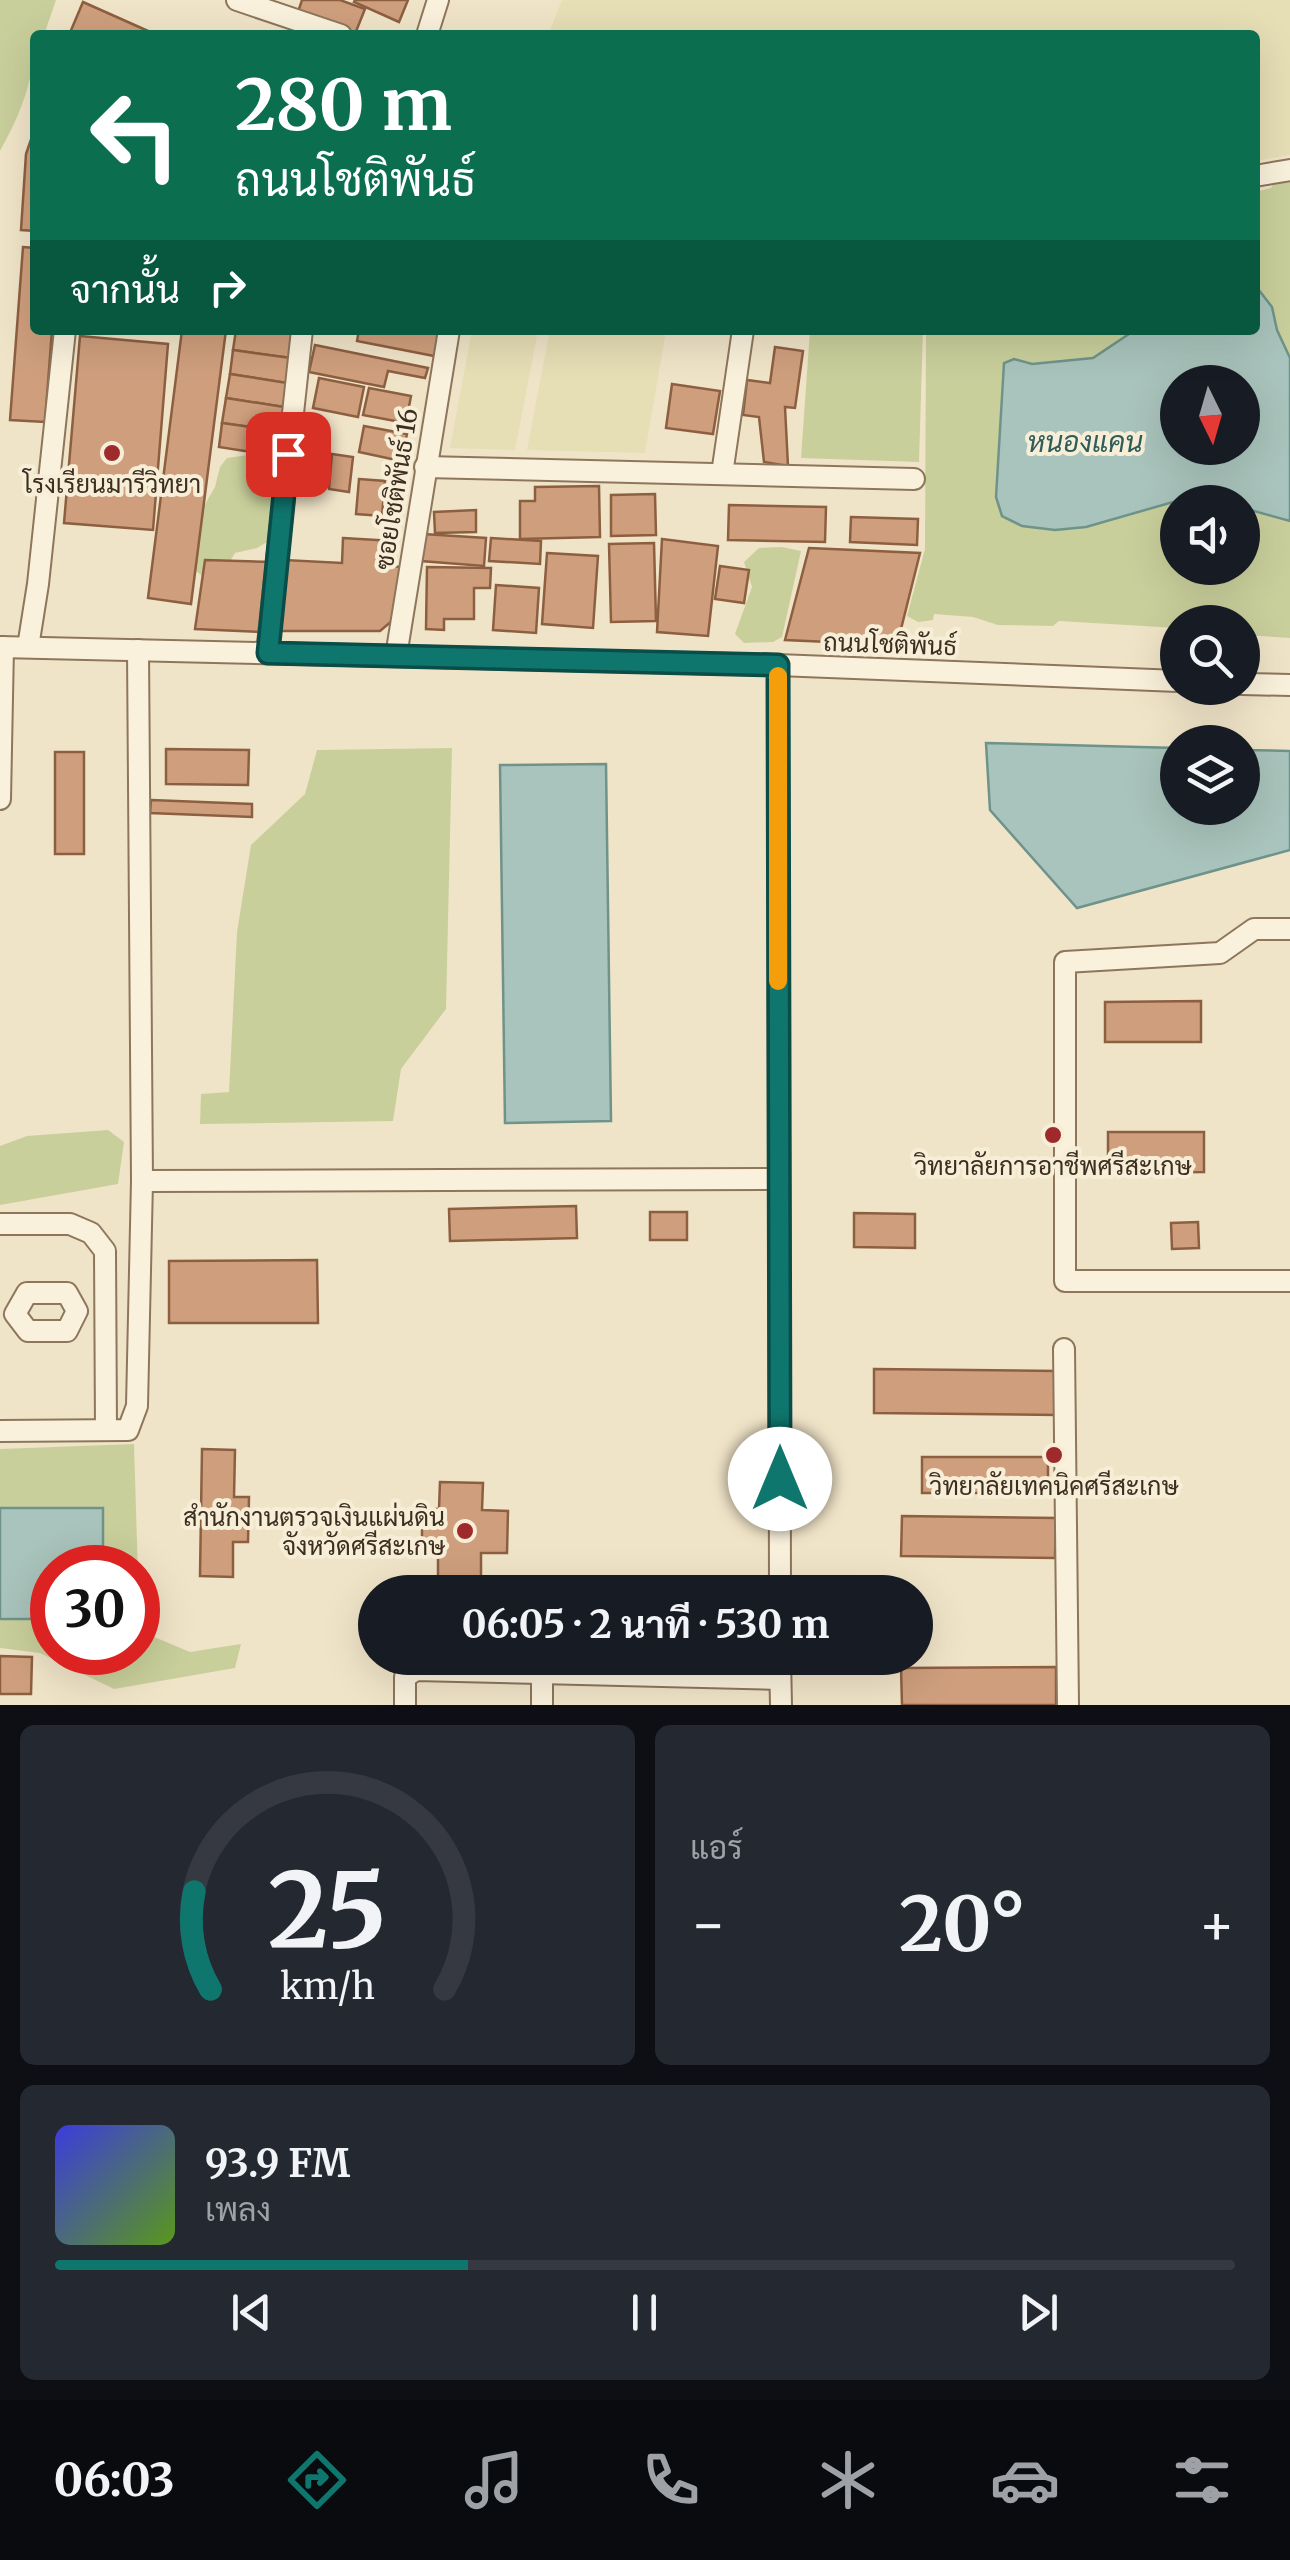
<!DOCTYPE html>
<html lang="th">
<meta charset="utf-8">
<style>
body{margin:0;font-family:Merriweather,Sarabun,serif;background:#242831;color:#f1f3f6;height:100vh;display:flex;flex-direction:column;font-size:38px;white-space:nowrap}
*{box-sizing:border-box;margin:0}
p{font-size:32px;color:#9ea1a6}
.icon{flex:none;width:55px;height:55px;fill:none;stroke:currentColor;stroke-width:2;stroke-linecap:round;stroke-linejoin:round}
.map{position:relative;height:1705px;overflow:hidden}
.drawer{display:flex;flex-direction:column;gap:20px;padding:20px;background:#0d0f14;flex:1}
.drawer>*{flex:none}
.top-card{position:absolute;left:30px;top:30px;width:1230px;height:305px;border-radius:10px;box-shadow:0 10px 40px #0002;background:#0b6e4f;color:#fff;overflow:hidden}
.needle{width:65px;rotate:175deg}
.fabs{position:absolute;left:1160px;top:365px;display:grid;gap:20px}
.fabs a{display:grid;place-items:center;width:100px;height:100px;border-radius:50%;background:#171b24;box-shadow:0 10px 40px #0002;font-size:50px}
.speed{position:absolute;left:30px;top:1545px;display:flex;gap:20px;font-size:50px;font-weight:700;text-align:center}
.speed>*{display:grid;place-content:center;width:130px;height:130px;border-radius:50%;background:#171b24;box-shadow:0 10px 40px #0002;line-height:1}
.speed .limit{border:15px solid #d22;background:#fff;color:#111}
.pin{position:absolute;display:grid;place-items:center;width:85px;height:85px;color:#fff;margin:-42px;border-radius:20px;box-shadow:0 5px 15px #0006}
.me{position:absolute;width:110px;margin:-55px;rotate:0deg;stroke-linejoin:round;filter:drop-shadow(0 0 8px #0008)}
.turn{display:flex;align-items:center;gap:35px;height:210px;padding:0 40px;font-size:45px}
.turn .icon{width:130px;height:130px;stroke-width:2.5}
.turn b{display:block;font-size:70px;line-height:85px}
.then{display:flex;align-items:center;height:95px;padding:0 40px;background:#0003;gap:20px;font-size:38px}
.big{font-size:75px;font-weight:700;line-height:1.1}
.drawer .tile{flex:1;display:flex;flex-direction:column;justify-content:center;gap:15px;min-width:0;padding:0 35px;border-radius:15px;background:#242831}
.drawer .dial{align-items:center;gap:0}
.dial svg{height:260px;overflow:visible;fill:none;stroke:#363941;stroke-width:7;stroke-linecap:round;text-anchor:middle}
.dial text{fill:#f1f3f6;stroke:none}
.song{display:flex;align-items:center;gap:30px}
.cover{width:120px;height:120px;border-radius:15px;background:linear-gradient(135deg,hsl(240 70% 55%),hsl(90 70% 35%))}
.played{height:10px;border-radius:5px;background:linear-gradient(90deg,#0f766e 35%,#363941 35%)}
.keys{display:flex;justify-content:space-around;direction:ltr}
.heat{display:flex;justify-content:space-between;align-items:center;font-size:55px;direction:ltr}
.drawer .tiles{flex:1;display:grid;gap:20px;grid-template-columns:1fr 1fr}
.tile:last-child{grid-column:span 2}
.trip{position:absolute;left:358px;top:1575px;width:575px;height:100px;border-radius:50px;background:#171b24;box-shadow:0 10px 40px #0002;font-weight:700;line-height:100px;text-align:center}
.menu{display:flex;height:160px;justify-content:space-around;align-items:center;background:#090b0e;color:#9ea1a6}
.menu .icon{width:70px;height:70px}
.menu .on{color:#0f766e}
.menu b{font-size:45px;color:#f1f3f6}
.map>svg:first-child{display:block}
.farmland{fill:#e6deb5}
.green{fill:#c9cf9b;fill-rule:evenodd}
.water{fill:#a9c4bc;stroke:#6f938a;stroke-width:2.5;fill-rule:evenodd}
.building{fill:#cf9f7d;stroke:#8d5f41;stroke-width:2.5}
.lines{fill:none;stroke-linecap:round;stroke-linejoin:round}
.minor-casing{stroke:#8d765c;stroke-width:24}
.minor{stroke:#faf1dc;stroke-width:20}
.route-casing{stroke:#0a4d48;stroke-width:25}
.route{stroke:#0f766e;stroke-width:18}
.slow{stroke:#f59e0b;stroke-width:18}
.poi-dot{fill:#9e2a2b;stroke:#f7eed8;stroke-width:4}
.labels{text-anchor:middle;stroke-width:8;stroke-linejoin:round;paint-order:stroke}
.poi-label{font-size:25px;fill:#3d2e20;stroke:#f7eed8}
.street-label{font-size:25px;fill:#3d2e20;stroke:#f7eed8}
.water-label{font-size:28px;font-style:italic;fill:#2f5d5a;stroke:#f7eed8}
</style>
<div class="map">
<svg width="1290" height="1705" viewBox="0 0 1290 1705">
<rect width="100%" height="100%" fill="#f0e4c8"/>
<!-- farmland -->
<g class="farmland">
<polygon points="562,0 1290,0 1290,155 1255,161 1255,35 548,35"/>
<polygon points="472,330 538,330 515,450 450,448"/>
<polygon points="550,330 666,330 645,453 527,450"/>
</g>
<!-- green -->
<g class="green">
<path d="M0 0H56L44 35H35C35 77 21 114 0 151Z"/>
<path d="M1283 179 1290 182V638L1243 635 1242 622H1178L1177 628 1059 621 1053 626 998 625 973 617 934 614 933 620 918 622 907 616 925 549 926 330H1255V192L1271 188 1274 182ZM1178 382H1242V448H1178ZM1178 502H1242V568H1178Z"/>
<polygon points="810,330 923,330 919,462 801,458"/>
<path d="M248 455C287 478 274 502 269 541L257 548 235 553 221 577 208 580 193 569V525L215 487 220 467 227 458Z"/>
<polygon points="782,547 801,551 782,637 773,642 744,643 735,634 752,587 744,562 759,548"/>
<polygon points="452,748 446,1009 401,1069 393,1121 200,1124 201,1094 229,1092 237,932 251,845 305,794 317,750"/>
<polygon points="108,1130 124,1142 118,1184 0,1205 0,1146 27,1136"/>
<path d="M134 1444 139 1608 147 1634 190 1652 241 1644 235 1668 114 1689 40 1653 0 1648V1449ZM52 1568H138V1652H52Z"/>
</g>
<!-- water -->
<g class="water">
<path d="M1255 285 1272 307 1277 330 1290 358V521L1243 508 1242 502H1173L1086 527 1055 530 1022 526 1002 516 996 497 1004 363 1014 359 1032 364 1093 358 1135 330H1255ZM1178 382H1242V448H1178Z"/>
<polygon points="986,743 1177,748 1178,808 1242,808 1243,750 1290,751 1290,850 1077,908 990,810"/>
<polygon points="606,764 611,1121 505,1123 500,765"/>
<polygon points="0,1508 103,1508 103,1567 52,1568 52,1619 0,1619"/>
</g>
<!-- building -->
<g class="building">
<polygon points="302,0 340,0 365,9 355,34 298,12"/>
<polygon points="355,0 408,0 399,22 354,2"/>
<polygon points="83,2 157,35 69,35"/>
<polygon points="35,128 35,231 21,230 26,154"/>
<polygon points="23,247 35,248 35,330 52,330 45,422 10,420"/>
<polygon points="182,330 226,330 191,604 148,598"/>
<polygon points="236,330 295,334 291,358 233,350"/>
<polygon points="359,330 440,330 434,356 357,341"/>
<polygon points="80,336 168,344 153,530 64,523"/>
<polygon points="315,345 428,368 425,378 388,371 384,387 309,372"/>
<polygon points="775,347 803,351 795,408 785,407 788,466 764,462 759,417 743,415 747,380 770,383"/>
<polygon points="233,350 291,358 287,383 230,374"/>
<polygon points="230,374 287,383 284,407 226,398"/>
<polygon points="319,378 364,387 358,417 313,408"/>
<polygon points="672,384 720,391 713,434 666,428"/>
<polygon points="369,388 411,396 406,423 363,415"/>
<polygon points="226,398 284,407 280,431 222,423"/>
<polygon points="222,423 280,431 277,456 219,447"/>
<polygon points="364,426 407,434 401,461 359,452"/>
<polygon points="332,454 353,457 349,492 329,489"/>
<polygon points="359,479 385,481 382,516 356,514"/>
<polygon points="599,486 600,537 520,539 520,501 535,501 535,487"/>
<polygon points="655,494 656,535 611,536 611,495"/>
<polygon points="729,505 826,507 825,542 728,540"/>
<polygon points="476,510 476,532 435,533 434,512"/>
<polygon points="851,517 918,519 917,545 850,542"/>
<polygon points="423,534 486,538 484,566 421,561"/>
<polygon points="343,538 393,541 392,566 400,567 393,620 380,631 277,631 285,560 342,563"/>
<polygon points="491,538 541,541 540,564 489,561"/>
<polygon points="662,539 718,546 708,636 657,632"/>
<polygon points="654,543 656,621 611,622 609,544"/>
<polygon points="809,548 920,553 897,645 785,640"/>
<polygon points="547,553 598,556 593,628 542,624"/>
<polygon points="205,560 271,562 261,632 195,629"/>
<polygon points="720,566 749,570 744,603 715,599"/>
<polygon points="427,567 491,568 490,588 474,588 474,619 444,619 444,630 426,629"/>
<polygon points="496,585 539,588 536,633 493,630"/>
<polygon points="166,749 249,750 248,785 166,784"/>
<rect x="55" y="752" width="29" height="102"/>
<polygon points="151,800 252,804 252,817 150,813"/>
<polygon points="1201,1001 1201,1042 1105,1042 1105,1002"/>
<polygon points="1108,1132 1204,1132 1204,1172 1108,1173"/>
<polygon points="576,1206 577,1238 450,1241 449,1209"/>
<rect x="650" y="1212" width="37" height="28"/>
<polygon points="854,1213 915,1214 915,1248 854,1247"/>
<polygon points="1198,1222 1199,1248 1172,1249 1171,1223"/>
<polygon points="317,1260 318,1323 169,1323 169,1261"/>
<polygon points="874,1369 1057,1371 1057,1415 874,1413"/>
<polygon points="202,1449 235,1450 234,1497 249,1497 248,1542 233,1542 233,1577 200,1576"/>
<rect x="922" y="1457" width="126" height="36"/>
<polygon points="440,1482 483,1483 482,1510 508,1511 507,1553 481,1553 481,1582 438,1581 438,1552 422,1551 422,1509 439,1509"/>
<polygon points="902,1516 1056,1518 1055,1558 901,1556"/>
<polygon points="0,1656 32,1657 31,1694 0,1694"/>
<polygon points="1056,1667 1056,1705 902,1705 901,1668"/>
</g>
<g class="lines">
<!-- minor casing -->
<g class="minor-casing">
<g id="minor">
<polyline points="237,0 341,35"/>
<polyline points="427,35 438,0"/>
<polyline points="1255,176 1290,170"/>
<polyline points="425,467 914,479"/>
<polyline points="722,474 743,330"/>
<polyline points="0,647 778,665 1178,681"/>
<polyline points="28,647 38,584 65,330"/>
<polyline points="138,650 142,1181"/>
<polyline points="267,653 302,330"/>
<polyline points="396,656 449,330"/>
<polyline points="778,665 780,1592"/>
<polyline points="1242,684 1290,685"/>
<polyline points="0,799 3,647"/>
<polyline points="1290,929 1254,929 1220,953 1065,962 1065,1281 1290,1281"/>
<polyline points="0,1224 70,1224 91,1233 105,1251 106,1430"/>
<polygon points="27,1293 67,1293 77,1311 67,1331 28,1331 15,1314"/>
<polyline points="1064,1349 1068,1705"/>
<polyline points="0,1431 128,1430 137,1406 142,1181 779,1179"/>
<polyline points="780,1658 781,1705"/>
<polyline points="405,1705 405,1677 416,1670 780,1679"/>
<polyline points="542,1705 542,1672"/>
</g>
</g>
<!-- minor -->
<use href="#minor" class="minor"/>
</g>
<g class="lines">
<!-- route casing -->
<g class="route-casing">
<polyline id="route" points="288,454 268,653 778,665 780,1479"/>
</g>
<!-- route -->
<use href="#route" class="route"/>
<!-- slow -->
<polyline class="slow" points="778,676 778,981"/>
</g>
<!-- markers -->
<g class="poi-dot">
<circle cx="112" cy="453" r="10"/>
<circle cx="1053" cy="1135" r="10"/>
<circle cx="1054" cy="1455" r="10"/>
<circle cx="465" cy="1531" r="10"/>
</g>
<g class="labels">
<!-- poi labels -->
<g class="poi-label">
<text x="112" y="493">โรงเรียนมารีวิทยา</text>
<text x="1053" y="1175">วิทยาลัยการอาชีพศรีสะเกษ</text>
<text x="1054" y="1495">วิทยาลัยเทคนิคศรีสะเกษ</text>
<text x="445" y="1526" text-anchor="end">สำนักงานตรวจเงินแผ่นดิน<tspan x="445" dy="29">จังหวัดศรีสะเกษ</tspan></text>
</g>
<!-- street labels -->
<g class="street-label">
<text transform="translate(396 489) rotate(-81)" y="9">ซอยโชติพันธ์ 16</text>
<text transform="translate(890 644) rotate(2)" y="9">ถนนโชติพันธ์</text>
</g>
<!-- water labels -->
<g class="water-label">
<text x="1085" y="452">หนองแคน</text>
</g>
</g>
</svg>
<div class="fabs">
<a><svg class="needle" viewBox="-14 -14 28 28"><path d="M0-13l5 13h-10z" fill="#e53935"/><path d="M0 13l5-13h-10z" fill="#9ea1a6"/></svg></a>
<a><svg class="icon" aria-label="sound" viewBox="0 0 24 24"><path d="M4 9h4l5-4v14l-5-4H4zM17 9q2 3 0 6"/></svg></a>
<a><svg class="icon" aria-label="search" viewBox="0 0 24 24"><circle cx="10" cy="10" r="6"/><path d="M15 15l6 6"/></svg></a>
<a><svg class="icon" aria-label="layers" viewBox="0 0 24 24"><path d="M12 4l9 5-9 5-9-5zM3 14l9 5 9-5"/></svg></a>
</div>
<div class="speed"><div class="limit">30</div></div>
<div class="pin" style="left:288px;top:454px;background:#d93025"><svg class="icon" aria-label="arrive" viewBox="0 0 24 24"><path d="M6 21V4h12l-3 4 3 4H6"/></svg></div>
<svg class="me" style="left:780px;top:1479px" viewBox="-20 -20 40 40"><circle r="19" fill="#fff"/><path d="M0-13L10 11 0 6-10 11z" fill="#0f766e"/></svg>
<div class="trip">06:05 · 2 นาที · 530 m</div>
<div class="top-card">
<div class="turn"><svg class="icon" aria-label="left" viewBox="0 0 24 24"><path d="M17 20v-9H6M10 6l-5 5 5 5"/></svg><div><b>280 m</b>ถนนโชติพันธ์</div></div>
<div class="then">จากนั้น<svg class="icon" aria-label="right" viewBox="0 0 24 24"><path d="M7 20v-9h11M14 6l5 5-5 5"/></svg></div>
</div>
</div>
<section class="drawer">
<div class="tiles">
<div class="tile dial"><svg viewBox="0 0 100 80">
<path d="M14 69A42 42 0 1 1 86 69"/>
<path d="M14 69A42 42 0 0 1 9 39" stroke="#0f766e"/>
<text x="50" y="56" font-size="32" font-weight="700">25</text>
<text x="50" y="72" font-size="11">km/h</text>
</svg></div>
<div class="tile"><p>แอร์</p>
<div class="heat"><a>−</a><b class="big">20°</b><a>+</a></div>
</div>
<div class="tile">
<div class="song"><i class="cover"></i><div><b>93.9 FM</b><p>เพลง</p></div></div>
<div class="played"></div>
<div class="keys"><svg class="icon" aria-label="previous" viewBox="0 0 24 24"><path d="M18 5L8 12l10 7zM5 5v14"/></svg><svg class="icon" aria-label="pause" viewBox="0 0 24 24"><path d="M8 5v14M16 5v14"/></svg><svg class="icon" aria-label="next" viewBox="0 0 24 24"><path d="M6 5l10 7-10 7zM19 5v14"/></svg></div>
</div>
</div>
</section>
<nav class="menu">
<b>06:03</b>
<svg class="icon on" aria-label="directions" viewBox="0 0 24 24"><path d="M12 3l9 9-9 9-9-9zM9 14v-3h6M13 9l2 2-2 2"/></svg>
<svg class="icon" aria-label="music" viewBox="0 0 24 24"><path d="M9 18V5l10-2v13"/><circle cx="6" cy="18" r="3"/><circle cx="16" cy="16" r="3"/></svg>
<svg class="icon" aria-label="phone" viewBox="0 0 24 24"><path d="M5 4h4l2 5-3 2q2 4 5 5l2-3 5 2v4C11 20 4 13 5 4z"/></svg>
<svg class="icon" aria-label="climate" viewBox="0 0 24 24"><path d="M12 3v18M4 7l16 10M4 17L20 7"/></svg>
<svg class="icon" aria-label="car" viewBox="0 0 24 24"><path d="M5 17H2v-5l4-1 3-4h7l3 4 3 1v5h-3M9 17h6M6 11h13"/><circle cx="7" cy="17" r="2"/><circle cx="17" cy="17" r="2"/></svg>
<svg class="icon" aria-label="filters" viewBox="0 0 24 24"><path d="M4 7h16M4 17h16"/><circle cx="9" cy="7" r="2"/><circle cx="15" cy="17" r="2"/></svg>
</nav>
